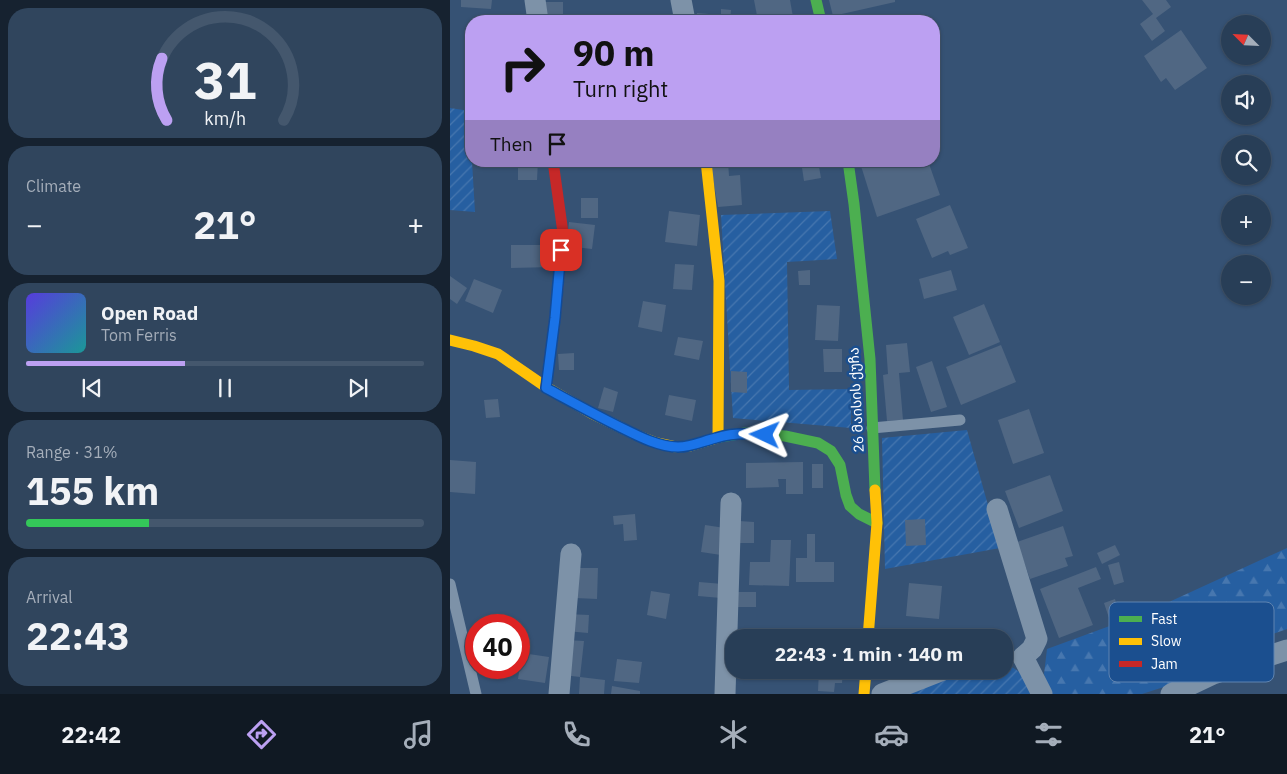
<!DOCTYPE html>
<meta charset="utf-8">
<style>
body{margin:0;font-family:"IBM Plex Sans","Noto Sans Georgian",sans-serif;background:#30455d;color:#f1f3f6;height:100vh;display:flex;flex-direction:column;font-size:19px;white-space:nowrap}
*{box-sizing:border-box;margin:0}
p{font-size:16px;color:#a5aeba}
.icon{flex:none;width:28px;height:28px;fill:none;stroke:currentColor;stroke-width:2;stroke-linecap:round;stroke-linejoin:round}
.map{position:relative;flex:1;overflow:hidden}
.drawer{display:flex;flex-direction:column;gap:8px;padding:8px;background:#162230;width:450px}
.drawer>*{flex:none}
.banner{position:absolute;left:15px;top:15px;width:475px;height:152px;border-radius:20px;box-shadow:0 1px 4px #0004,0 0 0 1px #44576d;background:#bca0f2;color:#111;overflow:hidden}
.needle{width:32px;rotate:294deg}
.controls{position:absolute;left:771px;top:15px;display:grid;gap:10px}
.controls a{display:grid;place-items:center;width:50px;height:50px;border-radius:50%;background:#283e57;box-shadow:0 1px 4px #0004,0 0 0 1px #44576d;font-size:25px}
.speed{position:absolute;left:15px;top:614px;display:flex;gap:10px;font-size:25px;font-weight:700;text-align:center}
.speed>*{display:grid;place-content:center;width:65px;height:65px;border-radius:50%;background:#283e57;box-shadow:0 1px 4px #0004,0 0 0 1px #44576d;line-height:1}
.speed .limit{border:8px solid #d22;background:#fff;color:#111}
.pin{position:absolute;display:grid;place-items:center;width:42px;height:42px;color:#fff;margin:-21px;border-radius:10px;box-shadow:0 2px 8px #0006}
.me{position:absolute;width:55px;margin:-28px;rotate:272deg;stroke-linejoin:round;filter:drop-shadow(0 0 4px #0008)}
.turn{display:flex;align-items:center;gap:18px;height:105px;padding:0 25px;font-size:22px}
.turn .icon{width:65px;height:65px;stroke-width:2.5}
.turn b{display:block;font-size:35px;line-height:42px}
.then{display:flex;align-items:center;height:48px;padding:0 25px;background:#0003;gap:10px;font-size:19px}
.big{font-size:38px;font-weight:700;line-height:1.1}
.drawer .card{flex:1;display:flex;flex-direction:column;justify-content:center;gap:8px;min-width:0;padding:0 18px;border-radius:20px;background:#30455d}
.drawer .dial{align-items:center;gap:0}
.dial svg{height:130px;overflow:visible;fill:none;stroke:#44576d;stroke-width:7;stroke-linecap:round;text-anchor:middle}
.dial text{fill:#f1f3f6;stroke:none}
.song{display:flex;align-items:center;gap:15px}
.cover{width:60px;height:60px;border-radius:8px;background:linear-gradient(135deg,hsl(250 70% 55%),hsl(180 70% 35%))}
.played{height:5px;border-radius:2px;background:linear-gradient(90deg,#bca0f2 40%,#44576d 40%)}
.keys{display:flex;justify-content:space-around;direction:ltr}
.heat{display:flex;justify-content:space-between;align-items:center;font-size:28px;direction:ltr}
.charge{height:8px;border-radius:4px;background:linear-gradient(90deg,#34c759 31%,#44576d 0)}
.trip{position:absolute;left:275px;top:629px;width:288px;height:50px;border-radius:20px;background:#283e57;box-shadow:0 1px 4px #0004,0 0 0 1px #44576d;font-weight:700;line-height:50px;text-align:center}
.tab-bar{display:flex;height:80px;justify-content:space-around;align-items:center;background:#101923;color:#a5aeba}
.tab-bar .icon{width:35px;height:35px}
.tab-bar .on{color:#bca0f2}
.tab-bar b{font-size:22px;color:#f1f3f6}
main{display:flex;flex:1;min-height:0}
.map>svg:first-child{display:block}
.forest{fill:url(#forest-firs)}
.garden{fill:url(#garden-furrows)}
.building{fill:#506783}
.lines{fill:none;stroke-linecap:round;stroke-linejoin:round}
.lane{stroke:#7d92a8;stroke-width:11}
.street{stroke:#7d92a8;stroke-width:21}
.fast{stroke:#4caf50;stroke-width:11}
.slow{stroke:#ffc107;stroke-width:11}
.jam{stroke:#c62828;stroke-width:11}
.route-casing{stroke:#114b97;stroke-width:12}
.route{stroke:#1a73e8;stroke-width:9}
.labels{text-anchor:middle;stroke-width:5;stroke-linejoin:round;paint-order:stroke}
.street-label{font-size:14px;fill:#fff;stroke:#1b4f8f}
.key{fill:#1b4f8f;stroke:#5f84b1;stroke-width:1}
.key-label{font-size:14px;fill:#fff}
</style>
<main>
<section class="drawer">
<div class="card dial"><svg viewBox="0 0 100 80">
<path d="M14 69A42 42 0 1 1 86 69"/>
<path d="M14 69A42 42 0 0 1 11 31" stroke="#bca0f2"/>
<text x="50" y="56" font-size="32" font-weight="700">31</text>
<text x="50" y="72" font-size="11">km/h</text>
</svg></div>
<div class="card"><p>Climate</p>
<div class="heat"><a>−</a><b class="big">21°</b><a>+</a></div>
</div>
<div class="card">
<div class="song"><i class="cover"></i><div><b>Open Road</b><p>Tom Ferris</p></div></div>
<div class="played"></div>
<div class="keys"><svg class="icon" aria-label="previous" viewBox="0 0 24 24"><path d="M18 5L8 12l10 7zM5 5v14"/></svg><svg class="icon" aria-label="pause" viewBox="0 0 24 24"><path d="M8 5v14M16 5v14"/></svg><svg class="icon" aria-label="next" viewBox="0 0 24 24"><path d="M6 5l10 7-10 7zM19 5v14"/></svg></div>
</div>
<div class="card"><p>Range · 31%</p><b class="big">155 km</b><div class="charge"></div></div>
<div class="card"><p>Arrival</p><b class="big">22:43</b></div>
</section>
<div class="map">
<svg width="837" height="694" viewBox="0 0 837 694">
<defs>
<pattern id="forest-firs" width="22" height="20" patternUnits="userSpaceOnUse" patternTransform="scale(1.25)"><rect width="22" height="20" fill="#265fa1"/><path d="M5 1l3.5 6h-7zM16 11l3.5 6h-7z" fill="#4777af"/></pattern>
<pattern id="garden-furrows" width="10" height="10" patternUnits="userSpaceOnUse" patternTransform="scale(1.25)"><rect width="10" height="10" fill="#265fa1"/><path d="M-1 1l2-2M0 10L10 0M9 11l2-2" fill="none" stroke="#4777af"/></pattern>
</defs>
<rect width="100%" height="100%" fill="#365274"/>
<!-- forest -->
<polygon class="forest" points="837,548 837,629 817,636 783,651 746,665 720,685 692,694 600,694 594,674 597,649 695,613"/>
<!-- garden -->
<g class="garden">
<polygon points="0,108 20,111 21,161 22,161 25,212 0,210"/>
<polygon points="380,211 387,259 337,262 339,390 401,389 401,428 283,418 271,215"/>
<polygon points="517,430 550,548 435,569 432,438"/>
<path d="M554 664C571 669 576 679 584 694H449L476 677 512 670H554Z"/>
</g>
<!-- building -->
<g class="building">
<polygon points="11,0 42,0 41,9 11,7"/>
<polygon points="304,0 340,0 343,17 318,21 308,21"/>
<polygon points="379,0 445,0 445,2 383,16"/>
<polygon points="692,0 716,0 721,7 706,18 715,31 702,41 690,24 703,14"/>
<rect x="91" y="2" width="22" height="19"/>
<polygon points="271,9 281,10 280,21 247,21 247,13 271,15"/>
<polygon points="731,30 757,68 725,90 716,78 711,82 694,56"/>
<polygon points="68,161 88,161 87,180 68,180"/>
<polygon points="199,161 222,161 221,167"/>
<polygon points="260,161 278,161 279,176 290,175 292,205 268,207"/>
<polygon points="351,161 368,161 371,178 354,181"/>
<polygon points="407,161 478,161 490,195 427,217 412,169"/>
<rect x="131" y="198" width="17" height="20"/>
<polygon points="500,205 518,248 500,255 498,251 482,258 466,219"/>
<polygon points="219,211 250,215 247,246 215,242"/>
<polygon points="119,222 145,225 142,249 116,246"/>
<polygon points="61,245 103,245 103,267 61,268"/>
<polygon points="225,264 244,265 242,290 223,289"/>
<polygon points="360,270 360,285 349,285 348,271"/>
<polygon points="501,270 507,290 474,299 469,279"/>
<polygon points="0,276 17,288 7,304 0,299"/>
<polygon points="24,279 52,290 43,313 15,301"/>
<polygon points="193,301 216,305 212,332 188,327"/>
<polygon points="534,304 550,342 519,355 503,317"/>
<polygon points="367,305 390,306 388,341 365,340"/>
<polygon points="228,337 253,341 249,360 224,355"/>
<polygon points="457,343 460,372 449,373 453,420 437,421 433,375 438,374 436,345"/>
<polygon points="551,345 566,382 511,405 496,367"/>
<polygon points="373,349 392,349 392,372 374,372"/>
<polygon points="124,353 124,370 109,370 108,354"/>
<polygon points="482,361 497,407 481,412 466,367"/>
<polygon points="281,371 297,372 297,393 281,392"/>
<polygon points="154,387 168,392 163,412 148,408"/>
<polygon points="219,395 246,400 242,421 215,415"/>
<polygon points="48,399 50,417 36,418 34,400"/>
<polygon points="579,409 594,453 563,464 548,420"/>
<polygon points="0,460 26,462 25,494 0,492"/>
<polygon points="353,462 353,494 336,494 336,479 328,479 329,487 296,488 296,463"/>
<rect x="362" y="464" width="11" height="24"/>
<polygon points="600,475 613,511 569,528 555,491"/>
<polygon points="185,514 187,540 174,541 173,524 164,525 163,516"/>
<polygon points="475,519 476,545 456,546 455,520"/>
<polygon points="289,521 304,522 304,543 289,543"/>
<polygon points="255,525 275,528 271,555 251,552"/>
<polygon points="613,526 623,556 615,558 618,566 580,579 567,542"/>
<polygon points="357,534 365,534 365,562 384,562 384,582 346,582 346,558 357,558"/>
<polygon points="321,540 341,540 339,586 299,585 300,562 320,562"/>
<polygon points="665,545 670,555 652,564 647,553"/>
<polygon points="669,562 674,582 664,585 658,565"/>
<polygon points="646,567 651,579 628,588 643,625 609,638 590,589"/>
<polygon points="126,568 148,568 147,599 125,598"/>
<polygon points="249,582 273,584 271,598 248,596"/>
<polygon points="459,583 492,586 489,619 456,616"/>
<polygon points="201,591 220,594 216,619 197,615"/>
<rect x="283" y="592" width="23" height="15"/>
<polygon points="665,599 670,617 660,621 654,603"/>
<polygon points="117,614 139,615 138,633 116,631"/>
<polygon points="116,640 134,641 130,677 113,675"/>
<polygon points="72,653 99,657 95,683 68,679"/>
<polygon points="167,659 192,662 189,683 164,681"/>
<polygon points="369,670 393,670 392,683 385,683 384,692 368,691"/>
<polygon points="130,677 155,680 154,694 129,694"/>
<polygon points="162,686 190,691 190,694 161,694"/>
</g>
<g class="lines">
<!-- lane -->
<g class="lane">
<polyline points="422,428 510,420"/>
<polyline points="0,584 26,694"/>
</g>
<!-- street -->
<g class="street">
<polyline points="85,0 88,21"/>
<polyline points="231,0 235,21"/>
<polyline points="547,509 587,639 582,649 573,657"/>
<polyline points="573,657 592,694"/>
<polyline points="109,694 121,554"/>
<polyline points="275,694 281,503"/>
<polyline points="432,694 493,670"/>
<polyline points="721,694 763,674 837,650"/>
</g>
<!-- fast -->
<g class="fast">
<polyline points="366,0 371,21"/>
<polyline points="398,161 404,204 420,359 425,490"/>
<polyline points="270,437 295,433 335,436 368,443 381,451 390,465 396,495 400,506 409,514 427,523"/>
</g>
<!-- slow -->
<g class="slow">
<polyline points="256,161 269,281 268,437"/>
<polyline points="0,340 24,346 48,354 96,387 141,413 184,434 207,443 226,447 240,446 270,437"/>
<polyline points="418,638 427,523 425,490"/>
<polyline points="414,694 416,670"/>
</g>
<!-- jam -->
<polyline class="jam" points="96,387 105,318 113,233 103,161"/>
</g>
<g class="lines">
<!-- route casing -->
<g class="route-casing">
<path id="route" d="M111 250 105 318 96 388C122 402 147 416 174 429 190 437 210 447 228 447 242 447 253 441 266 438 282 433 298 433 315 435"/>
</g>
<!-- route -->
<use href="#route" class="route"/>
</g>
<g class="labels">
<!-- street labels -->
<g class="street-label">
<text transform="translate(406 400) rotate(-93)" y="5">26 მაისის ქუჩა</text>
</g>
</g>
<!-- legend -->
<rect x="659" y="602" width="165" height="80" rx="8" class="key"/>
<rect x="669" y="616" width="23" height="6" fill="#4caf50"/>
<rect x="669" y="638" width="23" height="7" fill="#ffc107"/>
<rect x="669" y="661" width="23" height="6" fill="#c62828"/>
<g class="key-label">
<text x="701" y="624">Fast</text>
<text x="701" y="646">Slow</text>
<text x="701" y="669">Jam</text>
</g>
</svg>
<div class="controls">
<a><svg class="needle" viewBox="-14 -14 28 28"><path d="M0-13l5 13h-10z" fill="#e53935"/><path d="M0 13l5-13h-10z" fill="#a5aeba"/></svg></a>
<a><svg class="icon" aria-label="sound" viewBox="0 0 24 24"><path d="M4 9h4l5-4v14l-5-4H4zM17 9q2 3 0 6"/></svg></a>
<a><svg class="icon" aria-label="search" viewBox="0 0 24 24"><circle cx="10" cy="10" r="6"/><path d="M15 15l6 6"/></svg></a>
<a>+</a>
<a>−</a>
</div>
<div class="speed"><div class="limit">40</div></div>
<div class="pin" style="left:111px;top:250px;background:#d93025"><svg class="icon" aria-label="arrive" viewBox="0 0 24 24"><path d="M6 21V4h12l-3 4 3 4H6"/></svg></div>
<svg class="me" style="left:315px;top:435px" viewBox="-20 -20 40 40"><path d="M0-17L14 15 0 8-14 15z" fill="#1a73e8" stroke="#fff" stroke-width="4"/></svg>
<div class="trip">22:43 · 1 min · 140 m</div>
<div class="banner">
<div class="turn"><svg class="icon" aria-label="right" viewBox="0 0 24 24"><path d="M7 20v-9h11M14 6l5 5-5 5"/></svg><div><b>90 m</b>Turn right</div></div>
<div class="then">Then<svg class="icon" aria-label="arrive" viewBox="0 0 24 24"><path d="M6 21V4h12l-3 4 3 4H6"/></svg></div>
</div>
</div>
</main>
<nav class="tab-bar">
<b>22:42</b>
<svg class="icon on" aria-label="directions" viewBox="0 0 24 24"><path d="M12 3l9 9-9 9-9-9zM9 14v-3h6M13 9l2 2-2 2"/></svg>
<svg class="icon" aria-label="music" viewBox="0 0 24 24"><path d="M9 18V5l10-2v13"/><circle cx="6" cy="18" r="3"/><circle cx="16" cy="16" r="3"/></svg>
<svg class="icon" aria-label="phone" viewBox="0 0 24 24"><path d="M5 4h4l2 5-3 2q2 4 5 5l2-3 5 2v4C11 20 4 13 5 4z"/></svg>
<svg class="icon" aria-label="climate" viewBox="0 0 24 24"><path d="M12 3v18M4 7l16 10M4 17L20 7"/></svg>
<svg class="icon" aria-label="car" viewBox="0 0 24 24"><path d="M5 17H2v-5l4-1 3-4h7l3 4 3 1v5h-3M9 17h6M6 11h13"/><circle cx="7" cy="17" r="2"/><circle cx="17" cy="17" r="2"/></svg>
<svg class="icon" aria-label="filters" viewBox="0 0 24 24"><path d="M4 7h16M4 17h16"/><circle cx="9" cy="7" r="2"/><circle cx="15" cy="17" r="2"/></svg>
<b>21°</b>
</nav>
